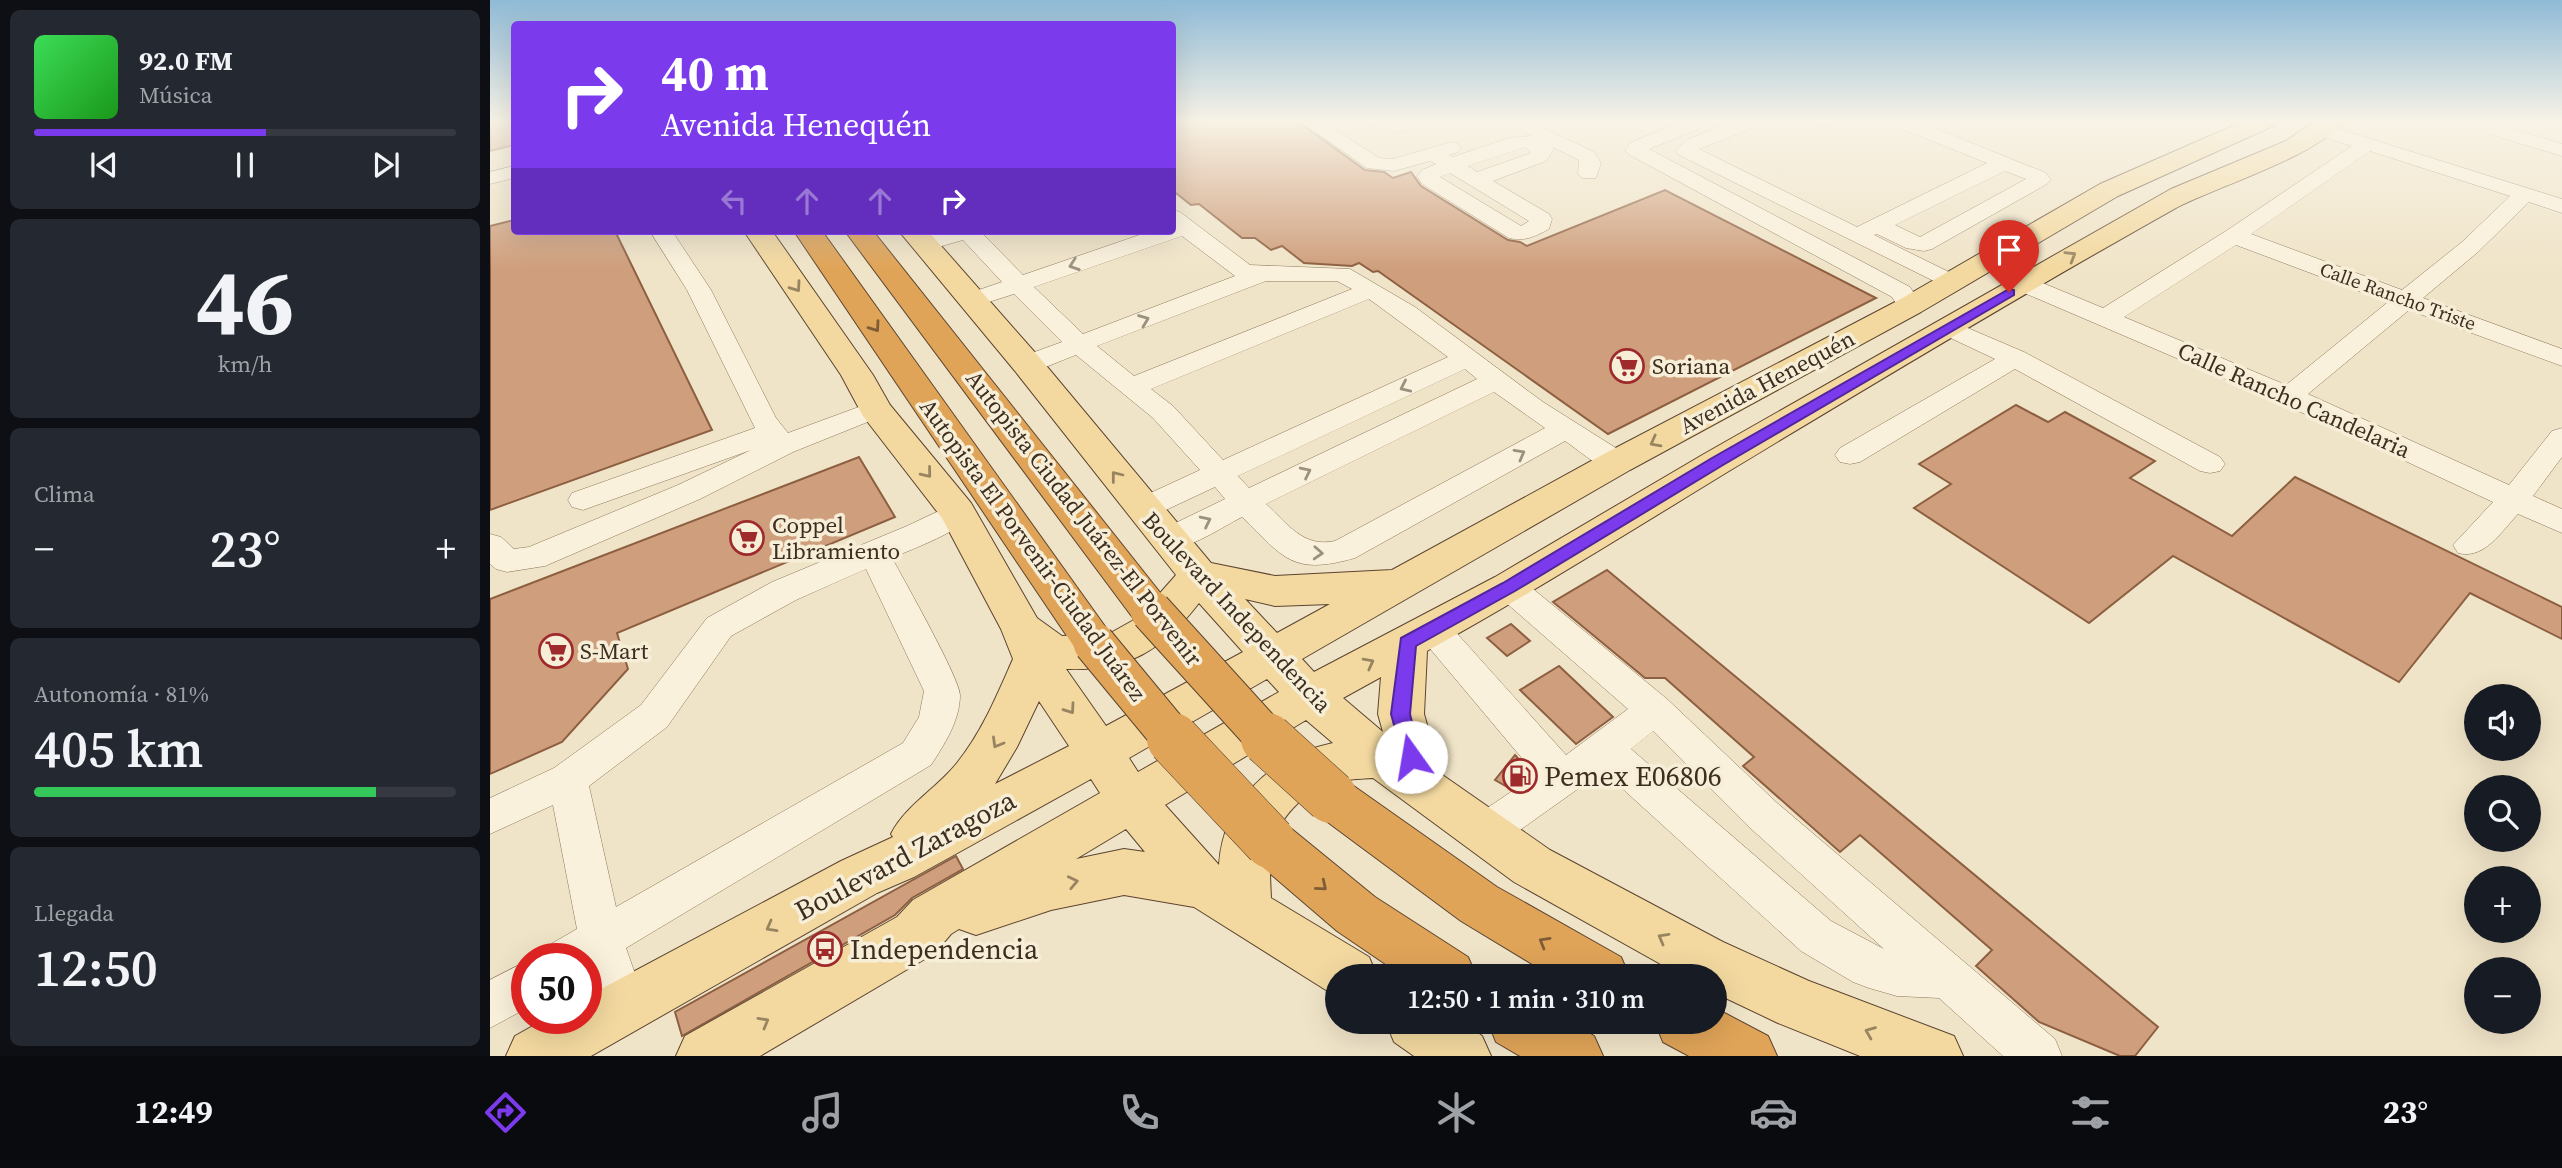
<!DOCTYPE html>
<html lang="es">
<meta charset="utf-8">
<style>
body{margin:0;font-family:"Source Serif 4",serif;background:#242831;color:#f1f3f6;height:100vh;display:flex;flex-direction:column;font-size:26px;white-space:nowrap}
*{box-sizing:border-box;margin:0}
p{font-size:23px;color:#9ea1a6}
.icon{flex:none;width:38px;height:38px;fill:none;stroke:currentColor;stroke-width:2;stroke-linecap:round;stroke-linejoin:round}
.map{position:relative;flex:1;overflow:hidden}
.drawer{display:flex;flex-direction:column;gap:10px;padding:10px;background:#0d0f14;width:490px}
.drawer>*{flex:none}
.top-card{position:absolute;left:21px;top:21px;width:665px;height:214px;border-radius:7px;box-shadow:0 7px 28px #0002;background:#7c3aed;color:#fff;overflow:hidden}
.buttons{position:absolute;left:1974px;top:684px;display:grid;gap:14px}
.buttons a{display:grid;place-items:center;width:77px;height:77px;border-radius:50%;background:#171b24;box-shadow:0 7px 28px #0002;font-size:35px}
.speed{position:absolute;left:21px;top:943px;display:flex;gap:14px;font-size:35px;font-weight:700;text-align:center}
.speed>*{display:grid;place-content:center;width:91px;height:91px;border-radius:50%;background:#171b24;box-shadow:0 7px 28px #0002;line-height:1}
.speed .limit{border:10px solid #d22;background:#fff;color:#111}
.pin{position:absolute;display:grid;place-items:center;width:60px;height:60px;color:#fff;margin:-72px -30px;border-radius:50% 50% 50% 0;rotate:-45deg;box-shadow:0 0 7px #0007}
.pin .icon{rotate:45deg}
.me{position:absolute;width:77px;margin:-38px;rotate:347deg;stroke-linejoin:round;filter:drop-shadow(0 0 5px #0008)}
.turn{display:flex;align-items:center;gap:24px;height:147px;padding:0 35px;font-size:32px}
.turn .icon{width:91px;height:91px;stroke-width:2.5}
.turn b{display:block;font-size:49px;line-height:60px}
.lanes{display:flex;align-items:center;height:66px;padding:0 35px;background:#0003;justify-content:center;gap:35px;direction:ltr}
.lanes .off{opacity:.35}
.big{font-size:52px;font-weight:600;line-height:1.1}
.drawer .card{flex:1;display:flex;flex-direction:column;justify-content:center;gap:10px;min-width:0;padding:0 24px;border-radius:10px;background:#242831}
.drawer .dial{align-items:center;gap:0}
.dial b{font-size:91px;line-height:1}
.song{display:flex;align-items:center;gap:21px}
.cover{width:84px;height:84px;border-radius:10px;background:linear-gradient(135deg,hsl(130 70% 55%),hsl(120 70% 35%))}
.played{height:7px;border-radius:4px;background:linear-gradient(90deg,#7c3aed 55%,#363941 55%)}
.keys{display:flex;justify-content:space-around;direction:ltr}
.heat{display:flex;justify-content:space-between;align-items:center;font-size:38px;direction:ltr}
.charge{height:10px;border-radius:5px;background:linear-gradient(90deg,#34c759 81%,#363941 0)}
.trip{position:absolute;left:835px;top:964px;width:402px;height:70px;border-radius:35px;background:#171b24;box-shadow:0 7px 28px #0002;font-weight:600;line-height:70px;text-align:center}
.tabs{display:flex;height:112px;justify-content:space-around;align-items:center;background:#090b0e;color:#9ea1a6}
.tabs .icon{width:49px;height:49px}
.tabs .current{color:#7c3aed}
.tabs b{font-size:32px;color:#f1f3f6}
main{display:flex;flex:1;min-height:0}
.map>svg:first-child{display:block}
.building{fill:#cf9f7d;stroke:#8d5f41;stroke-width:2}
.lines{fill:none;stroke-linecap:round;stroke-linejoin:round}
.minor-casing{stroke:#8d765c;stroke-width:1}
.major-casing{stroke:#5b4430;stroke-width:2}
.highway-casing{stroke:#5b4430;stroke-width:2}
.minor{fill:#faf1dc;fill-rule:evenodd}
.major{fill:#f3d9a0;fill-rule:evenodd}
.highway{fill:#e0a458;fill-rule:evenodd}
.highway-bridge-far1-casing{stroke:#5b4430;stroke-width:43;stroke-linecap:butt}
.highway-bridge-casing{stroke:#5b4430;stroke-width:53;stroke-linecap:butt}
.highway-bridge-far1{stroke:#e0a458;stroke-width:41}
.highway-bridge{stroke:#e0a458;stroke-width:52}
.oneway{stroke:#988460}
.oneway2{stroke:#9c907e}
.oneway3{stroke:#7e5d36}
.route{fill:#7c3aed;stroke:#51269a;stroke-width:2}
.labels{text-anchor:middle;stroke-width:7;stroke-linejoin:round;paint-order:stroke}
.far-street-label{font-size:19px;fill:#3d2e20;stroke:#f7eed8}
.poi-label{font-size:23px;fill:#3d2e20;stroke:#f7eed8;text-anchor:start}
.street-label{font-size:23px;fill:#3d2e20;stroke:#f7eed8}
.near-poi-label{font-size:28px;fill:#3d2e20;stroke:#f7eed8;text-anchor:start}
.near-street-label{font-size:28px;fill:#3d2e20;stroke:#f7eed8}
</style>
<main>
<section class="drawer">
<div class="card">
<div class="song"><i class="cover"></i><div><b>92.0 FM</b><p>Música</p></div></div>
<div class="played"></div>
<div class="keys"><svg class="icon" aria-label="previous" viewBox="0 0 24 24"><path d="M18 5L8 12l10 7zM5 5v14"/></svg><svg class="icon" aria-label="pause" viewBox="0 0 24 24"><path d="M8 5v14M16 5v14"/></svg><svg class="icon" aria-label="next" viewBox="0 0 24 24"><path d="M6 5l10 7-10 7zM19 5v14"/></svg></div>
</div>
<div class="card dial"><b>46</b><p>km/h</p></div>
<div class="card"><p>Clima</p>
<div class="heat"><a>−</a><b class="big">23°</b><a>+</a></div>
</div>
<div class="card"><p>Autonomía · 81%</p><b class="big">405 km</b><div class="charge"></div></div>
<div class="card"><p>Llegada</p><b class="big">12:50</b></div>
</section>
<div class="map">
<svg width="2072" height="1056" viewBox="0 0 2072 1056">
<rect width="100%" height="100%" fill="#f0e4c8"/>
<!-- building -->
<g class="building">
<polygon points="0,121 24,121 24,145 0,151"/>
<polygon points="682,121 807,121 875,170 894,172 903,178 921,172 931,186 1018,240 1030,242 1037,246 1175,190 1386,298 1118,434 888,271 883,272 869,263 862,266 814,263 792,246 781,250 765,238 752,238 709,204 701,205 682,190"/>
<polygon points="24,220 24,231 125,231 222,430 0,510 0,226"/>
<polygon points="1526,405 1558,422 1575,412 1665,461 1640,478 1742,536 1805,477 2072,607 2072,639 1980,593 1909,682 1683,556 1599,623 1424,508 1461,484 1429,464"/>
<polygon points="369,457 405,517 127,633 138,669 72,742 0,774 0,599"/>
<polygon points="1117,570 1668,1027 1645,1056 1630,1056 1549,1022 1486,966 1502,950 1370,835 1350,852 1253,766 1264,757 1175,678 1155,678 1063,602"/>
<polygon points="1021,624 1040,641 1017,656 997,638"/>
<polygon points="1069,666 1123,717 1086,744 1030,690"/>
<polygon points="1025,755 1042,774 1021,789 1005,780"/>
<polygon points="466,856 473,869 422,898 405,915 192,1036 185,1012"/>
</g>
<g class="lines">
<!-- minor casing -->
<g class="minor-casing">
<g id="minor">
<path d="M810 121H833L889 158 903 159 961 142 968 144 971 148 968 152 959 155 963 157 1018 138 1042 136 1028 127 1031 123 1039 121 1104 152 1111 163 1106 178H1092L1088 174 1089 160 1063 147 1064 149 1056 161 1003 181 1059 214 1062 219 1059 229C1046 236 1035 242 1019 238L932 184 927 176 932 170 946 164 940 161 904 171 877 168ZM1035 147 1041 153 987 172 978 166ZM960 173 1039 221 1031 226 950 177Z"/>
<polygon points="875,121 940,121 938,125 910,132 877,125"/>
<polygon points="1193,121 1219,122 1216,126 1159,149 1420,287 1432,306 1429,311 1420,313 1411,311 1402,297 1138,154 1135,150 1140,143"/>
<path d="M1244 121H1272L1270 125 1209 149 1367 227 1497 163 1402 125 1400 121H1427L1556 173 1561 180 1557 184 1442 249 1434 251 1416 248 1387 234 1384 235 1469 277 1472 282 1469 287 1460 289 1189 155 1186 151 1196 140ZM1515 171 1536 179 1430 237 1405 225Z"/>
<polygon points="1319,121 1346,121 1337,127 1321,125"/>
<polygon points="1996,121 2017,121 2014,126 2072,144 2072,156 1999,134 1992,127"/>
<path d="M1830 123 2072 199V213L2039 202 1988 252 1933 298 2072 349V366L1919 310 1818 394 2019 485 2062 431 2072 428V457L2043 496 2072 509V533L2028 514C2011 532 1994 560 1968 553L1963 545 2003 502 1789 402 1525 289 1522 284 1525 279 1534 277 1543 279 1613 308 1736 231 1862 146 1823 133 1820 129ZM1880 151 2020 196 1972 242 1912 290 1761 234ZM1746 245 1898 302 1796 385 1634 317Z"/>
<polygon points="24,166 24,178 0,184 0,172"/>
<path d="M682 210 690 212 760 265 860 269 925 307 1053 402 1137 455 1142 462 1137 469C1114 475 1093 453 1075 441L865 558C802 576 794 558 752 517 728 529 693 555 667 548L662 540 667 532 735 499 725 487 663 516 652 519 641 516 637 509 641 502 710 470 663 418 586 355C568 361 547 374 528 370L524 364 528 358 572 342 524 294 483 307 474 305 471 300 474 295 512 282 473 240 434 251 426 249 422 244C433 228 472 231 490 231L533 275 661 231H682ZM692 236 745 276 593 334 544 287ZM776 281H847L862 289 644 376 607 346ZM879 299 958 357 733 460 683 406 661 389ZM975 369 987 379 759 488 748 476ZM1004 392 1055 428 845 541C813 548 798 524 776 504Z"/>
<polygon points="160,231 182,231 221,290 286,418 298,433 385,401 395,403 399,409 395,415 303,452 210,499 55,566 17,572 6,569 0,564 0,534 11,537 24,549 39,547 188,485 261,450 93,510 82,507 78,500 82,493 265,428 197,290"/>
<polygon points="1459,320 1534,352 1730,457 1735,464 1730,471 1720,473 1710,471 1525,369 1370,462 1360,464 1350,462 1345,455 1350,448 1505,359 1450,333 1446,328 1450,323"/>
<path d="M468 502 479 505 484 512C471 532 424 548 402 558 414 580 470 679 470 695 470 721 454 745 441 765L136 948 157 1008 150 1024 134 1031 118 1024 99 970 96 972V959H55L61 944 87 929 63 805 0 834V798L64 768 151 705 217 618 282 582 417 526ZM376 569 434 691 429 717 413 743 126 907 99 786 177 727 241 636 306 600Z"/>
<path d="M1019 575 1031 579 1177 699 1286 802 1565 1039 1572 1056H1513L1449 998 1407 996 1379 988 1363 982 1311 951 1113 771 1009 845 995 850 981 845 975 832 981 819 1046 775 931 638 926 629 931 620 943 616 955 620 1076 755 1138 709 1007 595 1002 587 1007 579ZM1163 731 1258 826 1394 949 1341 921 1141 749Z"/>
<polygon points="37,961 37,1008 0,1028 0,980"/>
</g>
</g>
<!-- major casing -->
<g class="major-casing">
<g id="major">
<path d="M1754 121H1787L1783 126 1628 196 1431 312 1140 470 812 659 824 672 1005 577 1214 454 1681 189 1796 141 1825 121H1853C1829 156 1724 187 1684 209 1534 293 1386 382 1239 471 1139 532 1040 594 937 651L934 714 951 774 1060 850 1233 942 1319 981 1464 1036 1473 1056H1370L1288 1023 1225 993V976H1192L1024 882 883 778C869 779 854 779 840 783 828 787 817 795 808 803 777 833 779 857 781 898L879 957 887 976H847V997L704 907 634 895 561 910 486 935 469 929 461 934 445 953 270 1056H186L195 1036 407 917 423 900 610 793 601 779 424 877 387 893 101 1056H16L25 1036 57 1018H96V997L351 861 403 837 401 834C415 806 447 788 467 763 492 732 507 695 523 659L511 629 452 518 373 416 351 375 254 231H282L383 375 400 405 481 503 547 618 572 636 617 635 642 621 656 609 686 575 525 371 409 231H438L549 357 721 563 785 576 902 570 1114 454 1409 300 1610 184ZM755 599 785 606 840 604 787 633ZM709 603 753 652 616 726 576 669C638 671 672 651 709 603ZM891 677 888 714 893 732 853 698ZM777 679 789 692 648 772 639 758ZM549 701 579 746 505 784 527 747ZM816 720 843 743C782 756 733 801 729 865L675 805ZM636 829 655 852 634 849 586 859Z"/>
<polygon points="896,1022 973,1022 992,1036 1001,1056 924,1056 904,1042"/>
</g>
</g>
<!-- highway casing -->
<g class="highway-casing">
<g id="highway">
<polygon points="304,231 332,231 619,632 625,643 619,654 604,659 589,654"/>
<polygon points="355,231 383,231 676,600 682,611 676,622 661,626 646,622"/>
<polygon points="841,776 858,782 1007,887 1131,957 1139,976 1062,976 971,921 824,812 817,797 824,782"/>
<polygon points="780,820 798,826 885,897 978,957 986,976 913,976 847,931 762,858 755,842 762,826"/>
<polygon points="1225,1008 1278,1036 1287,1056 1199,1056 1173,1042 1165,1022 1225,1022"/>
<polygon points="998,1022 1081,1022 1104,1036 1113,1056 1030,1056 1006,1042"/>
</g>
</g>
<!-- minor -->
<use href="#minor" class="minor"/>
<!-- major -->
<use href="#major" class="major"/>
<!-- highway -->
<use href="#highway" class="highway"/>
<!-- highway-bridge-far1 casing -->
<g class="highway-bridge-far1-casing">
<g id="highway-bridge-far1">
<polyline points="661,611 779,741"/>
<polyline points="604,643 685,741"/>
</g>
</g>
<!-- highway-bridge casing -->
<g class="highway-bridge-casing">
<g id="highway-bridge">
<polyline points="683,739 780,842"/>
<polyline points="777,739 841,797"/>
</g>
</g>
<!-- highway-bridge-far1 -->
<use href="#highway-bridge-far1" class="highway-bridge-far1"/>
<!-- highway-bridge -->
<use href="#highway-bridge" class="highway-bridge"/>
</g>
<!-- one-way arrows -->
<defs><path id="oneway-chevron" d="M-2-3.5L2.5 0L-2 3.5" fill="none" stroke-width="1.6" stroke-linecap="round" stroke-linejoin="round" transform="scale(1.75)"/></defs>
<g class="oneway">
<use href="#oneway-chevron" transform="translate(1581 256) rotate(-31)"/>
<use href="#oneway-chevron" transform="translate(306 287) rotate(55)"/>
<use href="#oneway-chevron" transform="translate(1165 442) rotate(152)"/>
<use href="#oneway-chevron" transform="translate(437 473) rotate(51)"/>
<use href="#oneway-chevron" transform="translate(626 476) rotate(-128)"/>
<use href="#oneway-chevron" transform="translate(879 663) rotate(-28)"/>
<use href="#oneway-chevron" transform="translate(580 709) rotate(55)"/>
<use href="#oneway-chevron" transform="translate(507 743) rotate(120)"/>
<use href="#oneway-chevron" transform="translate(583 882) rotate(-12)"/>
<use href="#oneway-chevron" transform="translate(281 927) rotate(151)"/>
<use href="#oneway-chevron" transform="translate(1173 938) rotate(-151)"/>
<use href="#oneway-chevron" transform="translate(274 1022) rotate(-30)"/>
<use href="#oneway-chevron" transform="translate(1380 1032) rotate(-158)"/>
</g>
<g class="oneway2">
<use href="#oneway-chevron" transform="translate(584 265) rotate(161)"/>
<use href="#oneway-chevron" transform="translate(654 320) rotate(-21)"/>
<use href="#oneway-chevron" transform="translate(915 387) rotate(155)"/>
<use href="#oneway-chevron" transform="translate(1030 454) rotate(-29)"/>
<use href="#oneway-chevron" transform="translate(816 472) rotate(-26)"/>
<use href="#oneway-chevron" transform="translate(716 521) rotate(-26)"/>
<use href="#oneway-chevron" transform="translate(828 553) rotate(3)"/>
</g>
<g class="oneway3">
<use href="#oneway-chevron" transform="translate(385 327) rotate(55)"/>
<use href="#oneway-chevron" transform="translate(832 886) rotate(40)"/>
<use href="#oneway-chevron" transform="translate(1054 942) rotate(-150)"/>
</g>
<!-- sky -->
<linearGradient id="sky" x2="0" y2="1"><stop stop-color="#8fbad6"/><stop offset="0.45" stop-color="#f8f3e6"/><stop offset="1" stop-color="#f8f3e6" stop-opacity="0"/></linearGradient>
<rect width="2072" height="269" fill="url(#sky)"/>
<!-- route -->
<polygon class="route" points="1519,289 1524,290 1524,295 1233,465 1025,591 926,646 920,714 930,757 928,762 921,765 914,762 901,714 911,638 1013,583 1222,458"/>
<!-- icons -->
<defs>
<g id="supermarket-ring" transform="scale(1.75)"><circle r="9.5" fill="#f7eed8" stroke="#9e2a2b" stroke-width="1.5"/><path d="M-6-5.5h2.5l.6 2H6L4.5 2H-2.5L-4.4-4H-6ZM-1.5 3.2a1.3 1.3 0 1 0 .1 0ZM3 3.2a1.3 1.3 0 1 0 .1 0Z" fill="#9e2a2b"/></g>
<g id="fuel-ring" transform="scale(1.75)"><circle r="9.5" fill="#f7eed8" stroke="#9e2a2b" stroke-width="1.5"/><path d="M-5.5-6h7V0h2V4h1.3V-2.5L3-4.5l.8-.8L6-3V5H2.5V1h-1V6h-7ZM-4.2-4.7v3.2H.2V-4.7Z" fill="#9e2a2b"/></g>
<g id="bus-ring" transform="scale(1.75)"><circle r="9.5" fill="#f7eed8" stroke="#9e2a2b" stroke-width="1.5"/><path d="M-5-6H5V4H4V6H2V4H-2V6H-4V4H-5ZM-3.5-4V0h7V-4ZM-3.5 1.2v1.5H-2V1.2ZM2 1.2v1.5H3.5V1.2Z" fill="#9e2a2b"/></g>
</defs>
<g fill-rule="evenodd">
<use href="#supermarket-ring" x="1137" y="366"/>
<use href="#supermarket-ring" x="257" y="538"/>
<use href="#supermarket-ring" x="66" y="651"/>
<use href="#fuel-ring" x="1030" y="776"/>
<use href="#bus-ring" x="335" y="949"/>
</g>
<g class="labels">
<!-- far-street labels -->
<g class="far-street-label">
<text transform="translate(1908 296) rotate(20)" y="7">Calle Rancho Triste</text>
</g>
<!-- poi labels -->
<g class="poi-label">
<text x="1162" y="374">Soriana</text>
<text x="282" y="533">Coppel<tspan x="282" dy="26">Libramiento</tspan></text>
<text x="90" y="659">S-Mart</text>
</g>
<!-- street labels -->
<g class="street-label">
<text transform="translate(1277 382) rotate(-28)" y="8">Avenida Henequén</text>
<text transform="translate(1804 400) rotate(24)" y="8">Calle Rancho Candelaria</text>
<text transform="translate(594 518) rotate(52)" y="8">Autopista Ciudad Juárez-El Porvenir</text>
<text transform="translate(543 550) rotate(54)" y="8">Autopista El Porvenir-Ciudad Juárez</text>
<text transform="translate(747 612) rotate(47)" y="8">Boulevard Independencia</text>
</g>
<!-- near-poi labels -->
<g class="near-poi-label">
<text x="1054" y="786">Pemex E06806</text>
<text x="360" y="959">Independencia</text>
</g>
<!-- near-street labels -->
<g class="near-street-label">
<text transform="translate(415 855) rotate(-28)" y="10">Boulevard Zaragoza</text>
</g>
</g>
</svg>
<div class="buttons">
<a><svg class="icon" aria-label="sound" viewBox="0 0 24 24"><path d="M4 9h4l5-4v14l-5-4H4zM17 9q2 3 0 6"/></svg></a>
<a><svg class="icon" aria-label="search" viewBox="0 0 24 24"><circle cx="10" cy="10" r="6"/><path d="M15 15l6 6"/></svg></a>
<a>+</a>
<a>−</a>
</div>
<div class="speed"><div class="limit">50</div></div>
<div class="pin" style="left:1519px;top:292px;background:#d93025"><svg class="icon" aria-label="arrive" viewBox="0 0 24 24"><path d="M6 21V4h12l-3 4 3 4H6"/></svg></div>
<svg class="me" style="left:921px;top:757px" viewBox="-20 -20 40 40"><circle r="19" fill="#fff"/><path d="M0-13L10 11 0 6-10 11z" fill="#7c3aed"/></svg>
<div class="trip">12:50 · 1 min · 310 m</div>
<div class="top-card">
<div class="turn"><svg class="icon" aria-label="right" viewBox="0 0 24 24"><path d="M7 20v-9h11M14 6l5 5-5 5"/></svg><div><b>40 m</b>Avenida Henequén</div></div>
<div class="lanes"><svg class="icon off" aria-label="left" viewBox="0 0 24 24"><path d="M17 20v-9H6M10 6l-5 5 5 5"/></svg><svg class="icon off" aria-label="ahead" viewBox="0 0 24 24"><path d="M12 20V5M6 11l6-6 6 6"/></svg><svg class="icon off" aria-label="ahead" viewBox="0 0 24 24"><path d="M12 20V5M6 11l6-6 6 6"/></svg><svg class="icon" aria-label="right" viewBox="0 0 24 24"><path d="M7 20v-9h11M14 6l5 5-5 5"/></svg></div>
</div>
</div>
</main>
<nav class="tabs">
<b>12:49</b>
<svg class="icon current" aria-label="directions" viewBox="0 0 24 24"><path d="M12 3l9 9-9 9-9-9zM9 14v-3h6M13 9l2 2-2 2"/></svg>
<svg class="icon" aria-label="music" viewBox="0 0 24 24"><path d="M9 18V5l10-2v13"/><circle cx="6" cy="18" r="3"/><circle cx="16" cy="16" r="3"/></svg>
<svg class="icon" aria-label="phone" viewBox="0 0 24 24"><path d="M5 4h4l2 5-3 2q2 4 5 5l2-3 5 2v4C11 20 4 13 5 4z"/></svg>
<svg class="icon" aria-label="climate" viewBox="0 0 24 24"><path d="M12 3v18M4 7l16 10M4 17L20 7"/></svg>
<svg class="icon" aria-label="car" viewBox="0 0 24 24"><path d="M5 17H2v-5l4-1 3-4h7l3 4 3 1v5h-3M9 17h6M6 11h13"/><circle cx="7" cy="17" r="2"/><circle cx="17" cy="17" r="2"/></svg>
<svg class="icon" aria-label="filters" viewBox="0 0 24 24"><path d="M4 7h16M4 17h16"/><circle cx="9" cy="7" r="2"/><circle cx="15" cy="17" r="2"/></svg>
<b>23°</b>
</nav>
